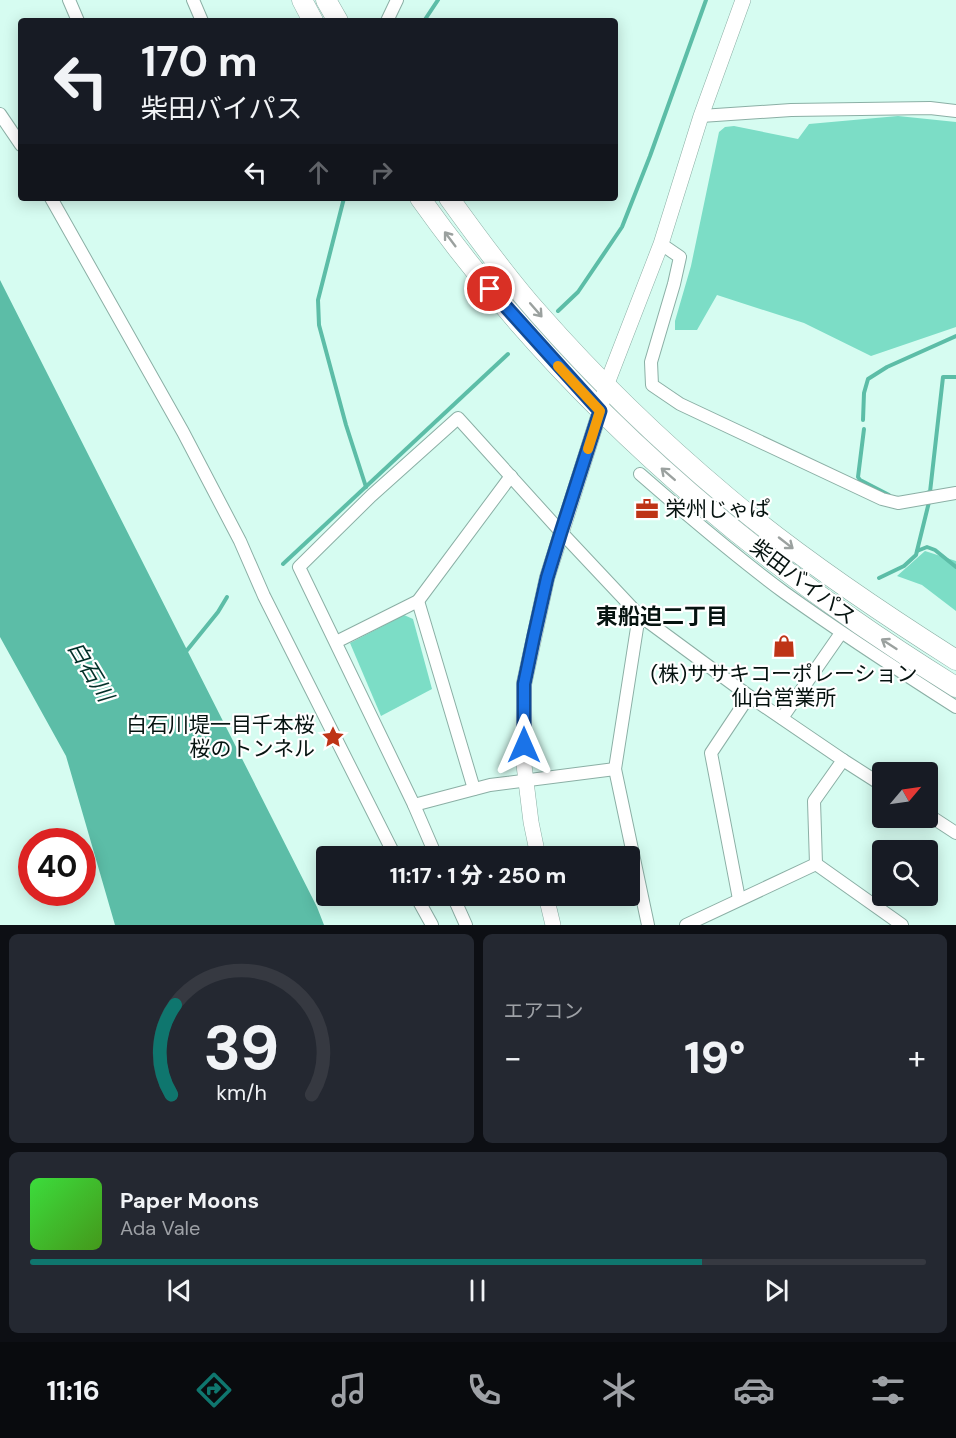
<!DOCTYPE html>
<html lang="ja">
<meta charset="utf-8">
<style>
body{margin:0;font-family:"DM Sans","Noto Sans JP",sans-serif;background:#242831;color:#f1f3f6;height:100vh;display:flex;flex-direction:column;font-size:22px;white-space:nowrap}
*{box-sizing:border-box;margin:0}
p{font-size:20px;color:#9ea1a6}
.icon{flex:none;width:33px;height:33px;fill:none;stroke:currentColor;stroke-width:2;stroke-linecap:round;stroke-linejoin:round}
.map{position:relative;height:925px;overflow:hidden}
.sheet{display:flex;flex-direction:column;gap:9px;padding:9px;background:#0d0f14;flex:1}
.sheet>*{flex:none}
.banner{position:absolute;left:18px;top:18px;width:600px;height:183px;border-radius:6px;box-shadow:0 3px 15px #0003;background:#171b24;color:#f1f3f6;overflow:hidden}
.needle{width:39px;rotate:61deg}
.controls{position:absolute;left:872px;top:762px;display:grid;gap:12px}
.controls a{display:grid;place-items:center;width:66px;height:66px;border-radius:6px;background:#171b24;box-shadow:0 3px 15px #0003;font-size:30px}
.speed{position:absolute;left:18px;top:828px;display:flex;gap:12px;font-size:30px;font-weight:700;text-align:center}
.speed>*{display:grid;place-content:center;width:78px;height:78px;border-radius:50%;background:#171b24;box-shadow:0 3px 15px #0003;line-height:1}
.speed .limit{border:9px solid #d22;background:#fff;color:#111}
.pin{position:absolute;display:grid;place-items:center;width:51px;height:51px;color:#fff;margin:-26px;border:3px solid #fff;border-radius:50%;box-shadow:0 2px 6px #0007}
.me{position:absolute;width:66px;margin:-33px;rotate:0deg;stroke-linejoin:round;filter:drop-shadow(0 0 4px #0008)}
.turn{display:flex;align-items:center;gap:21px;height:126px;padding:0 24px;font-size:27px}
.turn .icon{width:78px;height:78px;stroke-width:2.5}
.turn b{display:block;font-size:42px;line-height:51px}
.lanes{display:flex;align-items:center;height:57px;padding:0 24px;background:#0003;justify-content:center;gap:30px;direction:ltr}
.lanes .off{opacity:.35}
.big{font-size:45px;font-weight:800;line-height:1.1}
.sheet .card{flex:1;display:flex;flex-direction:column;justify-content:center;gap:9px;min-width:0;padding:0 21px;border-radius:9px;background:#242831}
.sheet .dial{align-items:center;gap:0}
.dial svg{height:156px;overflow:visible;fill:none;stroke:#363941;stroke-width:7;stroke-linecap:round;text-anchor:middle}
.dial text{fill:#f1f3f6;stroke:none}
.song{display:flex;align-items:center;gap:18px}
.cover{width:72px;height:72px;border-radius:9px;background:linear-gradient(135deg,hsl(120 70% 55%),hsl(100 70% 35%))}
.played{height:6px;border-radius:3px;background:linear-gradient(90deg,#0f766e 75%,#363941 75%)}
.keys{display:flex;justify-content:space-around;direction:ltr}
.heat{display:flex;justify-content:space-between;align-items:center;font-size:33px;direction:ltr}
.sheet .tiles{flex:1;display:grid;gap:9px;grid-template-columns:1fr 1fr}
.card:last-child{grid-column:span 2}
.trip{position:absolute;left:316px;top:846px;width:324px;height:60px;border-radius:6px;background:#171b24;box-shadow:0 3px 15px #0003;font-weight:800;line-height:60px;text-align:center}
.dock{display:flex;height:96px;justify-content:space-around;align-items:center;background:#090b0e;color:#9ea1a6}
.dock .icon{width:42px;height:42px}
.dock .active{color:#0f766e}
.dock b{font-size:27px;color:#f1f3f6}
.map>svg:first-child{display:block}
.green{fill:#7cddc6}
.water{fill:#5cbda7}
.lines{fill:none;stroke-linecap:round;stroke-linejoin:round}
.stream{stroke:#5cbda7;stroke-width:4}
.minor-casing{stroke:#8bafa5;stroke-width:14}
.tertiary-casing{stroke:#8bafa5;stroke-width:16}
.trunk-casing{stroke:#8bafa5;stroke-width:21}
.minor{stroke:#fff;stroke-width:12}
.tertiary{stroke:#fff;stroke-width:15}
.trunk{stroke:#fff;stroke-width:20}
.oneway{stroke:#9ba19f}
.route-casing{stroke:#114b97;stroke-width:15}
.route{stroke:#1a73e8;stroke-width:10}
.slow{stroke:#f59e0b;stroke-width:10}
.labels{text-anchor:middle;stroke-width:4.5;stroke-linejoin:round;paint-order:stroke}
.poi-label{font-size:21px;fill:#061310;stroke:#fff;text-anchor:start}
.street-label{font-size:21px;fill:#061310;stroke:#fff}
.neighbourhood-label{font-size:22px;font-weight:bold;fill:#061310;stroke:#fff}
.water-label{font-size:22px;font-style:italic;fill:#023129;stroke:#fff}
</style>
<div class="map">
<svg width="956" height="925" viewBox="0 0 956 925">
<rect width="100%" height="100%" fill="#d6fcf1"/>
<!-- green -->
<g class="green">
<polygon points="898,116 956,122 956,327 871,356 804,323 717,295 697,330 675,330 675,321 691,266 719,132 725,127 734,126 798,139 809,124"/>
<polygon points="925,551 956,561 956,611 922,585 897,576"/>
<polygon points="404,615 413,619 432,689 381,716 350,643"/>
</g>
<!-- water -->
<polygon class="water" points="0,280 317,907 324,925 115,925 66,756 0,637"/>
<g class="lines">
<!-- stream -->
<g class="stream">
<polyline points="424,21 438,0"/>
<polyline points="344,198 318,300 319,325 346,425 366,487"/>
<polyline points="558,311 578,292 622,227 650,156 706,0"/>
<polyline points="863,420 864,393 868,379 887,367 956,336"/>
<polyline points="864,429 858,477 860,480 889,495"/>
<polyline points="927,493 930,492 943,377 956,377"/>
<polyline points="917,551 927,547 935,550 956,567"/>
<polyline points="283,564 508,354"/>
<polyline points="879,578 904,566 916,555 929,502"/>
<polyline points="184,654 218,612 227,597"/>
</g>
<!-- minor casing -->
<g class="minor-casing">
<g id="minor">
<polyline points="69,0 78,21"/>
<polyline points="193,0 202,21"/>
<polyline points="387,21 397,0"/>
<polyline points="0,114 21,145"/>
<polyline points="701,116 791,110 930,108 956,111"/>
<polyline points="51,198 183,432 240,541 264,596 395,856"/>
<polyline points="661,244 680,257 674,284 651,362 652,385 680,404 882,499 898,503 956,493"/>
<path d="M640 474C687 515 735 556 785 593 841 633 898 670 956 707"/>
<polyline points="418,601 474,789"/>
<polyline points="639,615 749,696 711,753 739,899"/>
<polyline points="336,642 418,601 511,476"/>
<polyline points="749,696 843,760 814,801 816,864"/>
<polyline points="782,718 841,633"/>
<polyline points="843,760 882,785"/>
<polyline points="414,805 490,785 615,769"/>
<polyline points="927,814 956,833"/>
<polyline points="436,856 414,805 299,567 371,496 458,418 561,532 639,615 615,769 648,925"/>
<polyline points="416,896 432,925"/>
<polyline points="453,896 466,925"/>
<polyline points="686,925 816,864 902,925"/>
</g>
</g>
<!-- tertiary casing -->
<g class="tertiary-casing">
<g id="tertiary">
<polyline points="538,856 531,822 524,765 524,684 547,578 600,411 606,386 661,244 701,116 743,0"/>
<polyline points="546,896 553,925"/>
</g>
</g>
<!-- trunk casing -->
<g class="trunk-casing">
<g id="trunk">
<polyline points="302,0 313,21"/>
<polyline points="326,0 338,21"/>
<path d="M420 198C563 399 747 558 956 687"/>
<path d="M449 198C477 237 506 277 538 313 596 379 659 440 727 497 798 557 877 610 956 660"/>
</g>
</g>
<!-- minor -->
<use href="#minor" class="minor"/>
<!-- tertiary -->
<use href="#tertiary" class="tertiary"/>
<!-- trunk -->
<use href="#trunk" class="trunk"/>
</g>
<!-- one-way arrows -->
<defs><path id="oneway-shaft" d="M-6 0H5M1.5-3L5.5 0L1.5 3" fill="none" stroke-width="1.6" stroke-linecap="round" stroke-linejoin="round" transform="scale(1.5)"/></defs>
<g class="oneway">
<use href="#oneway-shaft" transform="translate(450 239) rotate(-127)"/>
<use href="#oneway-shaft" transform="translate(536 310) rotate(49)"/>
<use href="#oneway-shaft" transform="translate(668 474) rotate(-139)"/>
<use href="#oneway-shaft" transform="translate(786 543) rotate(38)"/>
<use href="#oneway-shaft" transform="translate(889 644) rotate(-147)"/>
</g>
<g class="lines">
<!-- route casing -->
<g class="route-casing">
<polyline id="route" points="490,289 600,411 561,532 547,578 534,636 524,684 524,745"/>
</g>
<!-- route -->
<use href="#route" class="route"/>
<!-- slow -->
<polyline class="slow" points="558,366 600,411 588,449"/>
</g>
<!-- icons -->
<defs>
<g id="office-bare" transform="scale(1.8)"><path d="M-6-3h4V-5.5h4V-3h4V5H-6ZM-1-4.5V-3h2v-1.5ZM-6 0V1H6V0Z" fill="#be3416" stroke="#fff" stroke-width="2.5" paint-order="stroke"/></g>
<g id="shop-bare" transform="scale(1.8)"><path d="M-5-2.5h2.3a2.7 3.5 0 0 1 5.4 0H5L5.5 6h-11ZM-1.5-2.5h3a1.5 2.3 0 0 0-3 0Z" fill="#be3416" stroke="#fff" stroke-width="2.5" paint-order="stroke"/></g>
<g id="sight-bare" transform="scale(1.8)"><path d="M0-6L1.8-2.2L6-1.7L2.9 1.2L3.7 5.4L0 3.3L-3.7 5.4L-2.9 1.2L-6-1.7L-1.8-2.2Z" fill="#be3416" stroke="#fff" stroke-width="2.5" paint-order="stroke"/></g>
</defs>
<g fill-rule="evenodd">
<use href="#office-bare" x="647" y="509"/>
<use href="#shop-bare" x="784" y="646"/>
<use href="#sight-bare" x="333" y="737"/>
</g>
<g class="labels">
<!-- poi labels -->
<g class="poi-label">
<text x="665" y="516">栄州じゃぱ</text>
<text x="784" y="681" text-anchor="middle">(株)ササキコーポレーション<tspan x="784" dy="24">仙台営業所</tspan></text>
<text x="315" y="732" text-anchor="end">白石川堤一目千本桜<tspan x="315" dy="24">桜のトンネル</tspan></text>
</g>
<!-- street labels -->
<g class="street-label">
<text transform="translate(803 582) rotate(37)" y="7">柴田バイパス</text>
</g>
<!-- neighbourhood labels -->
<g class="neighbourhood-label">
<text x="662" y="624">東船迫二丁目</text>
</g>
<!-- water labels -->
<g class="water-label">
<text transform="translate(91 671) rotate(59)" y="8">白石川</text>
</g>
</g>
</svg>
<div class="controls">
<a><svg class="needle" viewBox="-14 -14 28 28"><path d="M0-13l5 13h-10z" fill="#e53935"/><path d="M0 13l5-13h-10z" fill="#9ea1a6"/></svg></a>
<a><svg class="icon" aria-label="search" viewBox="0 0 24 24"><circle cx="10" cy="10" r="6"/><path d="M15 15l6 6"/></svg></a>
</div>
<div class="speed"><div class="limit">40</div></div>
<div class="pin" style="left:490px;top:289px;background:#d93025"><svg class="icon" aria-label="arrive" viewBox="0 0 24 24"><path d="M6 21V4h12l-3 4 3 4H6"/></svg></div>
<svg class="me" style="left:524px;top:745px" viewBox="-20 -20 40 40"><path d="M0-17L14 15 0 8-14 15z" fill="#1a73e8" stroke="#fff" stroke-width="4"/></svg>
<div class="trip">11:17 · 1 分 · 250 m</div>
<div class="banner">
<div class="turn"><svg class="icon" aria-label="left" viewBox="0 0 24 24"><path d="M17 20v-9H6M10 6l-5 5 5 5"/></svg><div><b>170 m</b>柴田バイパス</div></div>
<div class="lanes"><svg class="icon" aria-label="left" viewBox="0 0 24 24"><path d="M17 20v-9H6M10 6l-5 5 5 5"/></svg><svg class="icon off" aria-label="ahead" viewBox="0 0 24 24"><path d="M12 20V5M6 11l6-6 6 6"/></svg><svg class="icon off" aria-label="right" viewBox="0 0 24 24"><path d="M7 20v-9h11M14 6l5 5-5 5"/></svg></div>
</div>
</div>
<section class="sheet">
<div class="tiles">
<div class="card dial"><svg viewBox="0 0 100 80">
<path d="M14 69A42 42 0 1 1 86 69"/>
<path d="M14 69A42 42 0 0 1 16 23" stroke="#0f766e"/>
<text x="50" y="56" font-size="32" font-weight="700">39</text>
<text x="50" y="72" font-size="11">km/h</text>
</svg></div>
<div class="card"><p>エアコン</p>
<div class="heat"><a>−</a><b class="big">19°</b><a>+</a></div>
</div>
<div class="card">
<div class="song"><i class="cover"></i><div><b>Paper Moons</b><p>Ada Vale</p></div></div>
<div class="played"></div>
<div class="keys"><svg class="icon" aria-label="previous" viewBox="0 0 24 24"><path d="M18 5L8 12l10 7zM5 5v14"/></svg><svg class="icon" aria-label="pause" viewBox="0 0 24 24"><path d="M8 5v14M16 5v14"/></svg><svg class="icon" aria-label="next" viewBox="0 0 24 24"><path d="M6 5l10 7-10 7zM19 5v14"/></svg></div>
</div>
</div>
</section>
<nav class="dock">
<b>11:16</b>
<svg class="icon active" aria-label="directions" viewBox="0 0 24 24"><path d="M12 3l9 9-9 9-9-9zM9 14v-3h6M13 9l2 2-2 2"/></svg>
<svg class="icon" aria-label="music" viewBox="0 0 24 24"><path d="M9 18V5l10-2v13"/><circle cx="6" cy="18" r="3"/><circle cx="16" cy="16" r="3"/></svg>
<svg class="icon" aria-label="phone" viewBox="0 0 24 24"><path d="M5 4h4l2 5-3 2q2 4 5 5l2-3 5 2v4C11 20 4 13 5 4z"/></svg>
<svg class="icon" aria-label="climate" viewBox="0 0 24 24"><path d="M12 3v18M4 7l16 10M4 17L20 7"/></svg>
<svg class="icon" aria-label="car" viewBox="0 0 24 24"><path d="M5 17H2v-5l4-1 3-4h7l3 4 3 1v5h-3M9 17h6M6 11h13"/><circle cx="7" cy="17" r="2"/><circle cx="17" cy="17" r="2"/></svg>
<svg class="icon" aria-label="filters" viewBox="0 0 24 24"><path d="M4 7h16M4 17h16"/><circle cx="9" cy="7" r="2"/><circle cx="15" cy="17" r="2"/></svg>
</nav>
